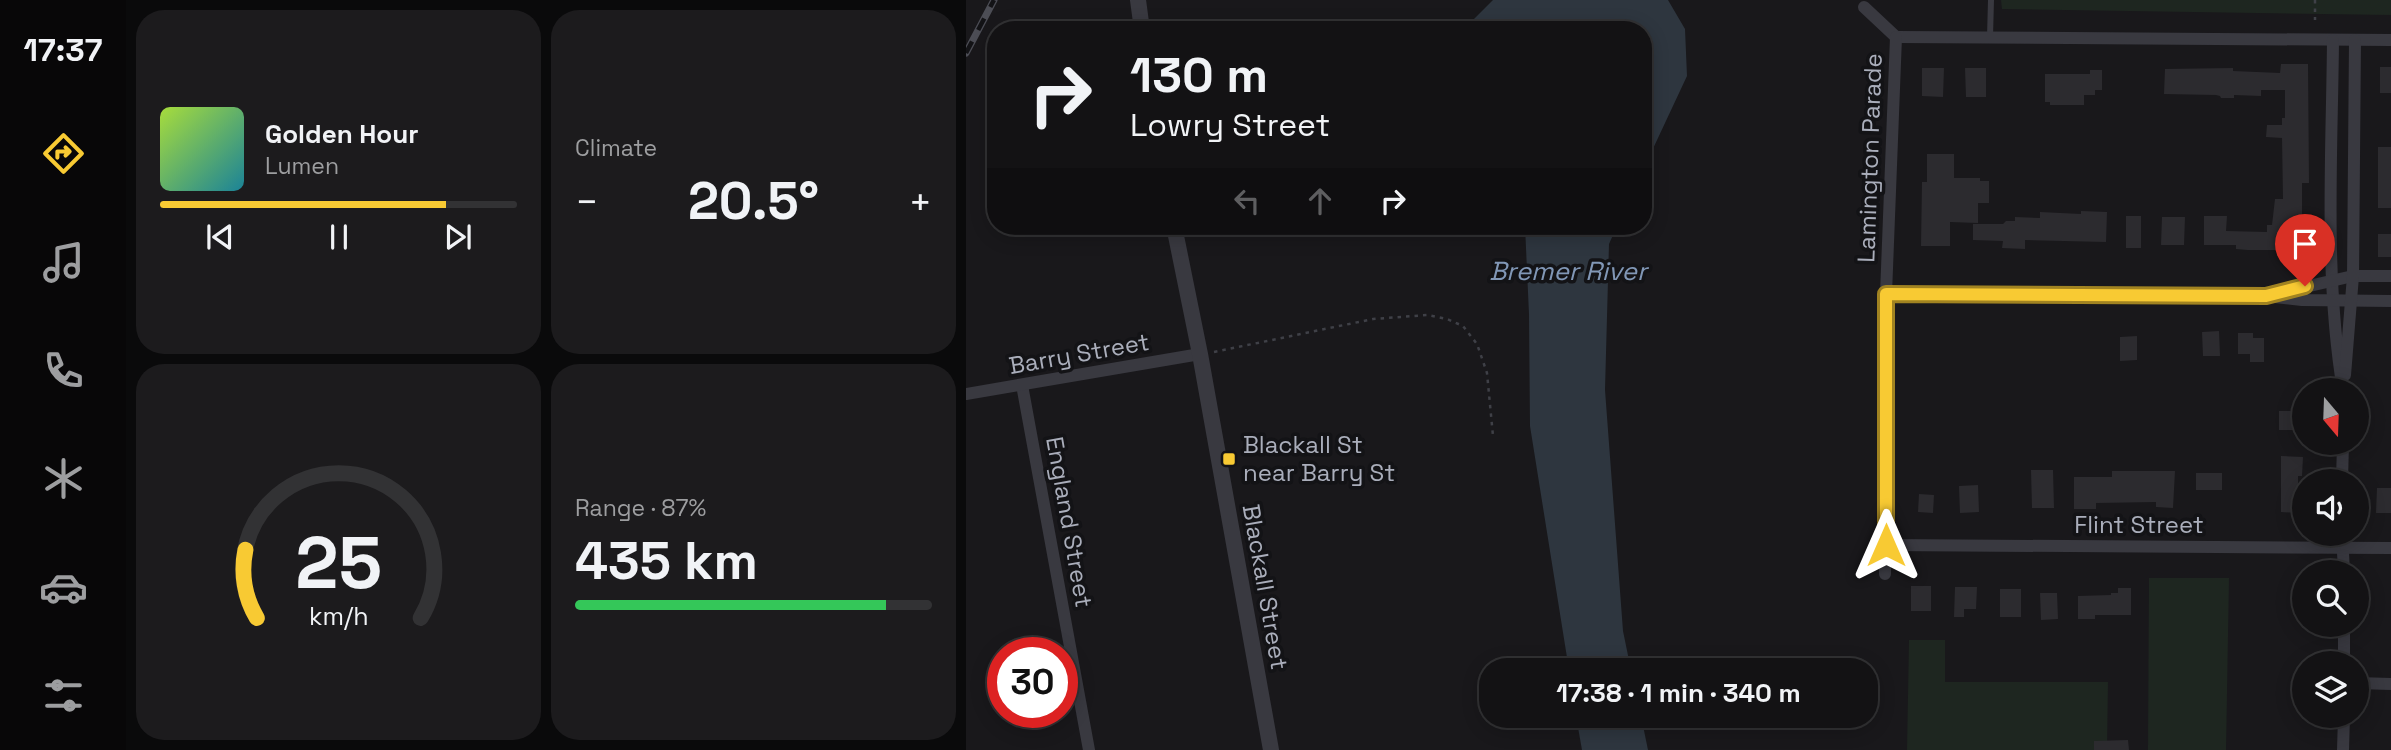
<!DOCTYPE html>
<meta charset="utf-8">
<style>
body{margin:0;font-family:"Space Grotesk",sans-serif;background:#1c1b1d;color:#f1f3f6;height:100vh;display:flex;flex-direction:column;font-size:26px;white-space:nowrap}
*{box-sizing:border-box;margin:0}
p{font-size:23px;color:#9d9ea0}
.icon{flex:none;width:38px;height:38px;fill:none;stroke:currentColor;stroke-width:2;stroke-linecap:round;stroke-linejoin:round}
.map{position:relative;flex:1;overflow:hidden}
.sheet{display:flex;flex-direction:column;gap:10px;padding:10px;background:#0a0a0b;width:840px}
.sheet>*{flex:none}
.guide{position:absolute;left:21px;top:21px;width:665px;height:214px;border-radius:28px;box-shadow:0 4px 18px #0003,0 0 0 2px #323234;background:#131214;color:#f1f3f6;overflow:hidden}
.needle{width:46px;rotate:161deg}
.fabs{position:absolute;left:1326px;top:378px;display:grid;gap:14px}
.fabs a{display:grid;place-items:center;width:77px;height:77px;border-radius:50%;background:#131214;box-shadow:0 4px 18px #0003,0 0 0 2px #323234;font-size:35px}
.speed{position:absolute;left:21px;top:637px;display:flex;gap:14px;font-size:35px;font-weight:700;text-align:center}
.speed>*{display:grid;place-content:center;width:91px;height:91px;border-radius:50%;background:#131214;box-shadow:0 4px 18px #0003,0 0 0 2px #323234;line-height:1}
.speed .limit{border:10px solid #d22;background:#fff;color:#111}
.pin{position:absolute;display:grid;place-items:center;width:60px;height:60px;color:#fff;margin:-72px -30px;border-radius:50% 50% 50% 0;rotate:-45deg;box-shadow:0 0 7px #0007}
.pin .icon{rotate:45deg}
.me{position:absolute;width:77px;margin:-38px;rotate:0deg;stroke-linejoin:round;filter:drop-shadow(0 0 5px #0008)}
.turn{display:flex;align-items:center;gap:24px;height:147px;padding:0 28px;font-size:32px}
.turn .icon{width:91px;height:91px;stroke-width:2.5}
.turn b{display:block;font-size:49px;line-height:60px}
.lanes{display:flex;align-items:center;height:66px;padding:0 28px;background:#0003;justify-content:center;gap:35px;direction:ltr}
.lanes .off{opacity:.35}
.big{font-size:52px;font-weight:600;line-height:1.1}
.sheet .widget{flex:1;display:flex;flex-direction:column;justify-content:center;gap:10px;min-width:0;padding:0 24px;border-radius:28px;background:#1c1b1d}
.sheet .dial{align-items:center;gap:0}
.dial svg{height:182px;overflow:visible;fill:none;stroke:#323234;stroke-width:7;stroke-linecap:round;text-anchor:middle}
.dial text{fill:#f1f3f6;stroke:none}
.song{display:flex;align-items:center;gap:21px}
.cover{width:84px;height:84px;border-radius:10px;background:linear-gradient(135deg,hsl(80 70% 55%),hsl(190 70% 35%))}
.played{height:7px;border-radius:4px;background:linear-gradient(90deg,#f8ca33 80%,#323234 80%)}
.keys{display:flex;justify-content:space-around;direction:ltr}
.heat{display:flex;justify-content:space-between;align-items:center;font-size:38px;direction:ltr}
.charge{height:10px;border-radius:5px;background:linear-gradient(90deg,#34c759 87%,#323234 0)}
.sheet .tiles{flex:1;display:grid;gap:10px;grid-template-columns:repeat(2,1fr)}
.trip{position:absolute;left:513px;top:658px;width:399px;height:70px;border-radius:28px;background:#131214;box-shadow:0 4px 18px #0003,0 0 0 2px #323234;font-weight:600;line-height:70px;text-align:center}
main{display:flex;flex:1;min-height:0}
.dock{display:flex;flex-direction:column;width:126px;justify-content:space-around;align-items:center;background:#080708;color:#9d9ea0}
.dock .icon{width:49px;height:49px}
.dock .selected{color:#f8ca33}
.dock b{font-size:32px;color:#f1f3f6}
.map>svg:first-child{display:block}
.green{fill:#1e2620}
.water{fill:#2e363f}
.building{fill:#2c2b2f}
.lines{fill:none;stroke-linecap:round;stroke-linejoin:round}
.path{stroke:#3f4047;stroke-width:2.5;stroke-dasharray:3.5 5;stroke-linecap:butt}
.service{stroke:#393940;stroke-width:6}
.minor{stroke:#393940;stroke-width:12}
.tertiary{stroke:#393940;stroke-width:16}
.rail-casing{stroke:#4c4d55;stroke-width:7}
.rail{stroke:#131316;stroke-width:4.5;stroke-dasharray:13;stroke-linecap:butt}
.route-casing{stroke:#a18321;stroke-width:18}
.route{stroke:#f8ca33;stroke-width:12}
.poi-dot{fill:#f8ca33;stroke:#131316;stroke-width:2.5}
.labels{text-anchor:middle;stroke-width:7;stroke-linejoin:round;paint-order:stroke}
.street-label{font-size:24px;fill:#aaaebb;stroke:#131316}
.poi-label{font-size:24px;fill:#aaaebb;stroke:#131316;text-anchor:start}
.water-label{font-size:26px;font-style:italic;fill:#8197b6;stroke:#131316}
</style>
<main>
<nav class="dock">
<b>17:37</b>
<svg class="icon selected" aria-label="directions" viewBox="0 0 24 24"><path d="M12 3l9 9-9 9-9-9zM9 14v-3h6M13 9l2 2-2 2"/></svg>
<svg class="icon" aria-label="music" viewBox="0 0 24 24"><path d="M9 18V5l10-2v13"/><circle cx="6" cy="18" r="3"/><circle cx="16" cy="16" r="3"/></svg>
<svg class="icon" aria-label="phone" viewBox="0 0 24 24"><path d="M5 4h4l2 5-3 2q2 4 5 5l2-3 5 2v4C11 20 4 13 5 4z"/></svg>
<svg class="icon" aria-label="climate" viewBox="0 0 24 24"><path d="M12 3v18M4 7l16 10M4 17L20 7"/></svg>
<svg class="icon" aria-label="car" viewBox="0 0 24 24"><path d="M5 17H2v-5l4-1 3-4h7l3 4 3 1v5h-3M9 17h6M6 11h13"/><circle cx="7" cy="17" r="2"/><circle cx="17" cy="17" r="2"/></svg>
<svg class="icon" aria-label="filters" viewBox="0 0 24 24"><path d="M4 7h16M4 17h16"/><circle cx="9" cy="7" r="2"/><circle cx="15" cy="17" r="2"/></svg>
</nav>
<section class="sheet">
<div class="tiles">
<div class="widget">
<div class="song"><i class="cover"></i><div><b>Golden Hour</b><p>Lumen</p></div></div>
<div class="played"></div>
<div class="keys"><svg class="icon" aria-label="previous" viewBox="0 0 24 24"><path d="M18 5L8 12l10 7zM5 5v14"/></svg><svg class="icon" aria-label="pause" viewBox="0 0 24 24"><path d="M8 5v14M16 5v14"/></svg><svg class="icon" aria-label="next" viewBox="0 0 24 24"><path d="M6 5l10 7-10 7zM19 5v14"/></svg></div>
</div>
<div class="widget"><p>Climate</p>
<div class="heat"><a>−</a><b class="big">20.5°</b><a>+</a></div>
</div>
<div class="widget dial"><svg viewBox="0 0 100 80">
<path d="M14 69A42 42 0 1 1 86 69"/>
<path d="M14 69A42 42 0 0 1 9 39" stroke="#f8ca33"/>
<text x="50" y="56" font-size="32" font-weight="700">25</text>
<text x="50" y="72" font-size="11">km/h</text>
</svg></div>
<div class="widget"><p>Range · 87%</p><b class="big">435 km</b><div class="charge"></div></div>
</div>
</section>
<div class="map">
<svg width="1425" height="750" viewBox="0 0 1425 750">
<rect width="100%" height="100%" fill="#19181b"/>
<!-- green -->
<g class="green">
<polygon points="1035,0 1425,0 1425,15 1036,9"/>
<polygon points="1183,578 1263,578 1260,750 1182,750"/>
<polygon points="943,640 979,640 979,682 1142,682 1141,750 941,750"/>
</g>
<!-- water -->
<g class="water">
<polygon points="527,0 702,0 719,29 721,76 677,170 677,30 497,30"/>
<polygon points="559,226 651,226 643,244 639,390 657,631 665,670 603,670 564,426 563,314"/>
<polygon points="610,716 675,716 682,750 616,750"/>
</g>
<!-- building -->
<g class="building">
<polygon points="1315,64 1342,64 1343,183 1336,183 1336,246 1316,246 1316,250 1282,250 1270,249 1270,245 1238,245 1238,216 1261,216 1260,231 1301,232 1301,225 1306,225 1309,199 1317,199 1316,138 1300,137 1301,125 1316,125 1316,118 1319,118 1319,90 1295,90 1295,96 1268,95 1268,98 1255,98 1254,96 1250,95 1198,94 1199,69 1267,68 1267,71 1314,73"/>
<rect x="1414" y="67" width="11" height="26"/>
<polygon points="956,68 978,68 977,97 956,96"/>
<polygon points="999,68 1020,68 1020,97 1000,97"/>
<polygon points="1124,70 1136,70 1136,90 1129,90 1129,95 1118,95 1118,105 1084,105 1084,102 1079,102 1079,74 1124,74"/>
<rect x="1412" y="147" width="13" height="61"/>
<polygon points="961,154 988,154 988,178 1014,178 1014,181 1023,181 1023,203 1012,203 1012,223 984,222 984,246 955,246 956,182 961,182"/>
<polygon points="1115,211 1141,212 1140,242 1059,240 1059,249 1036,248 1037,241 1007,240 1007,224 1037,224 1040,221 1049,221 1049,217 1074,218 1074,212 1115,214"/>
<rect x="1160" y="216" width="15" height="32"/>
<polygon points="1196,217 1219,217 1218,245 1195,245"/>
<rect x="1412" y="234" width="13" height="23"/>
<polygon points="1253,331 1254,356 1237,356 1236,332"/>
<polygon points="1272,333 1287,333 1287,338 1298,338 1298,362 1284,362 1284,354 1272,354"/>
<polygon points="1171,336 1171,360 1154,361 1154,337"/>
<polygon points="1313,411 1336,411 1336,423 1333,423 1333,430 1313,430"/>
<polygon points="1315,456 1337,457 1336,476 1332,476 1332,513 1315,512"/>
<polygon points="1065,470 1087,470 1088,508 1066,508"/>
<polygon points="1146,471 1209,471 1207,508 1190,507 1190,502 1130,503 1130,509 1108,509 1108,477 1146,477"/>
<rect x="1230" y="473" width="26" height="17"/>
<polygon points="1012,485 1013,512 994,513 993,486"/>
<polygon points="1411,488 1425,488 1425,513 1410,513"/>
<polygon points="953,494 968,495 967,513 952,512"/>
<rect x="945" y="586" width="20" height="25"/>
<polygon points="989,587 1011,587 1010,609 998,609 998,617 988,617"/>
<polygon points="1152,588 1165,588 1165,615 1129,615 1129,619 1112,619 1112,596 1145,595 1145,593 1152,593"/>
<rect x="1034" y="589" width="21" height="28"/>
<polygon points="1074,593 1091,593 1092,619 1075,620"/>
<polygon points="1162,740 1163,750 1128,750 1128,741"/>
</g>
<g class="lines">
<!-- path -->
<g class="path">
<polyline points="1349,0 1349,20"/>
<polyline points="248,352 407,319 462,315 481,319 497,326 511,344 521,373 527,436"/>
</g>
<!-- service -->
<polyline class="service" points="1024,37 1025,0"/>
<!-- minor -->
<g class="minor">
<polyline points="898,7 930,37"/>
<polyline points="930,37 1425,40"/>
<path d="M1367 40C1366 156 1358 275 1377 390"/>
<polyline points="920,294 1300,296 1336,300 1425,301"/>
<polyline points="1308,294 1387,276 1425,276"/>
<polyline points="1379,375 1387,276 1389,40"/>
<polyline points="56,385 123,750"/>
<polyline points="0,394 234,354"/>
<polyline points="1376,481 1377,443"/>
<polyline points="1376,534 1378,572"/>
<polyline points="920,545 1425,548"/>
<polyline points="919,574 920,294 930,37"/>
<polyline points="1378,625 1378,663"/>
<polyline points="1391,683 1425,684"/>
<polyline points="1377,750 1378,716"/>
</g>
<!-- tertiary -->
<g class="tertiary">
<polyline points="172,0 176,30"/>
<polyline points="208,226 234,354 305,750"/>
</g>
<!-- rail casing -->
<g class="rail-casing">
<polyline id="rail" points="0,53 28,0"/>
</g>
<!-- rail -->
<use href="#rail" class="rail"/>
</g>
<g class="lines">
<!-- route casing -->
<g class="route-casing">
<polyline id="route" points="920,545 920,294 1300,296 1339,286"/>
</g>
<!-- route -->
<use href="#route" class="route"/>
</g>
<!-- markers -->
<rect class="poi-dot" x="256" y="452" width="14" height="14" rx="3.5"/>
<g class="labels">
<!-- street labels -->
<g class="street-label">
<text transform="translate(904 158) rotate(-88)" y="8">Lamington Parade</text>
<text transform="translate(113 354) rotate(-10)" y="8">Barry Street</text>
<text transform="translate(103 522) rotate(80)" y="8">England Street</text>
<text x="1173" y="533">Flint Street</text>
<text transform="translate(299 587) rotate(80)" y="8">Blackall Street</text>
</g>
<!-- poi labels -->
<g class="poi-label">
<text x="277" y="453">Blackall St<tspan x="277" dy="28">near Barry St</tspan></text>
</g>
<!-- water labels -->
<g class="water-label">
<text x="602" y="280">Bremer River</text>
</g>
</g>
</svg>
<div class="fabs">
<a><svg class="needle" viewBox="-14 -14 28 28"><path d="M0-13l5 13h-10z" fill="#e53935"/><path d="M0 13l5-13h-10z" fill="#9d9ea0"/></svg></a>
<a><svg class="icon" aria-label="sound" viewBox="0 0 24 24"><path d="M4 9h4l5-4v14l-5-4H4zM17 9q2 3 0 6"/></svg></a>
<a><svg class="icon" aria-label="search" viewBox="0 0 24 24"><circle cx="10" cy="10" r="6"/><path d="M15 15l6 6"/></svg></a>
<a><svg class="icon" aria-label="layers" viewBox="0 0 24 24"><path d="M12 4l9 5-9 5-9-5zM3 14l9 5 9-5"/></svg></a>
</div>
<div class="speed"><div class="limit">30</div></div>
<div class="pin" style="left:1339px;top:286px;background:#d93025"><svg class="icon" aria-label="arrive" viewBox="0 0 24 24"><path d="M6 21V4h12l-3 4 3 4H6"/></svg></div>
<svg class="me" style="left:920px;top:545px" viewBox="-20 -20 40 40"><path d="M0-17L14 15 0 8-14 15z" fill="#f8ca33" stroke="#fff" stroke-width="4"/></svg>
<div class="trip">17:38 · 1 min · 340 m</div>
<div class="guide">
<div class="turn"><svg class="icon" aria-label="right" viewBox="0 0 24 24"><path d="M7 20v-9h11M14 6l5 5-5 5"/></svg><div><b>130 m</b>Lowry Street</div></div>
<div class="lanes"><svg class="icon off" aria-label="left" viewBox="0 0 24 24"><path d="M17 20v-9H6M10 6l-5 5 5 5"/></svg><svg class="icon off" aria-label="ahead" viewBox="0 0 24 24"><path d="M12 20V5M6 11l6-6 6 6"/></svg><svg class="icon" aria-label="right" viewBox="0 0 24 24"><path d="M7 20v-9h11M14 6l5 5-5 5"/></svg></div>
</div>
</div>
</main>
